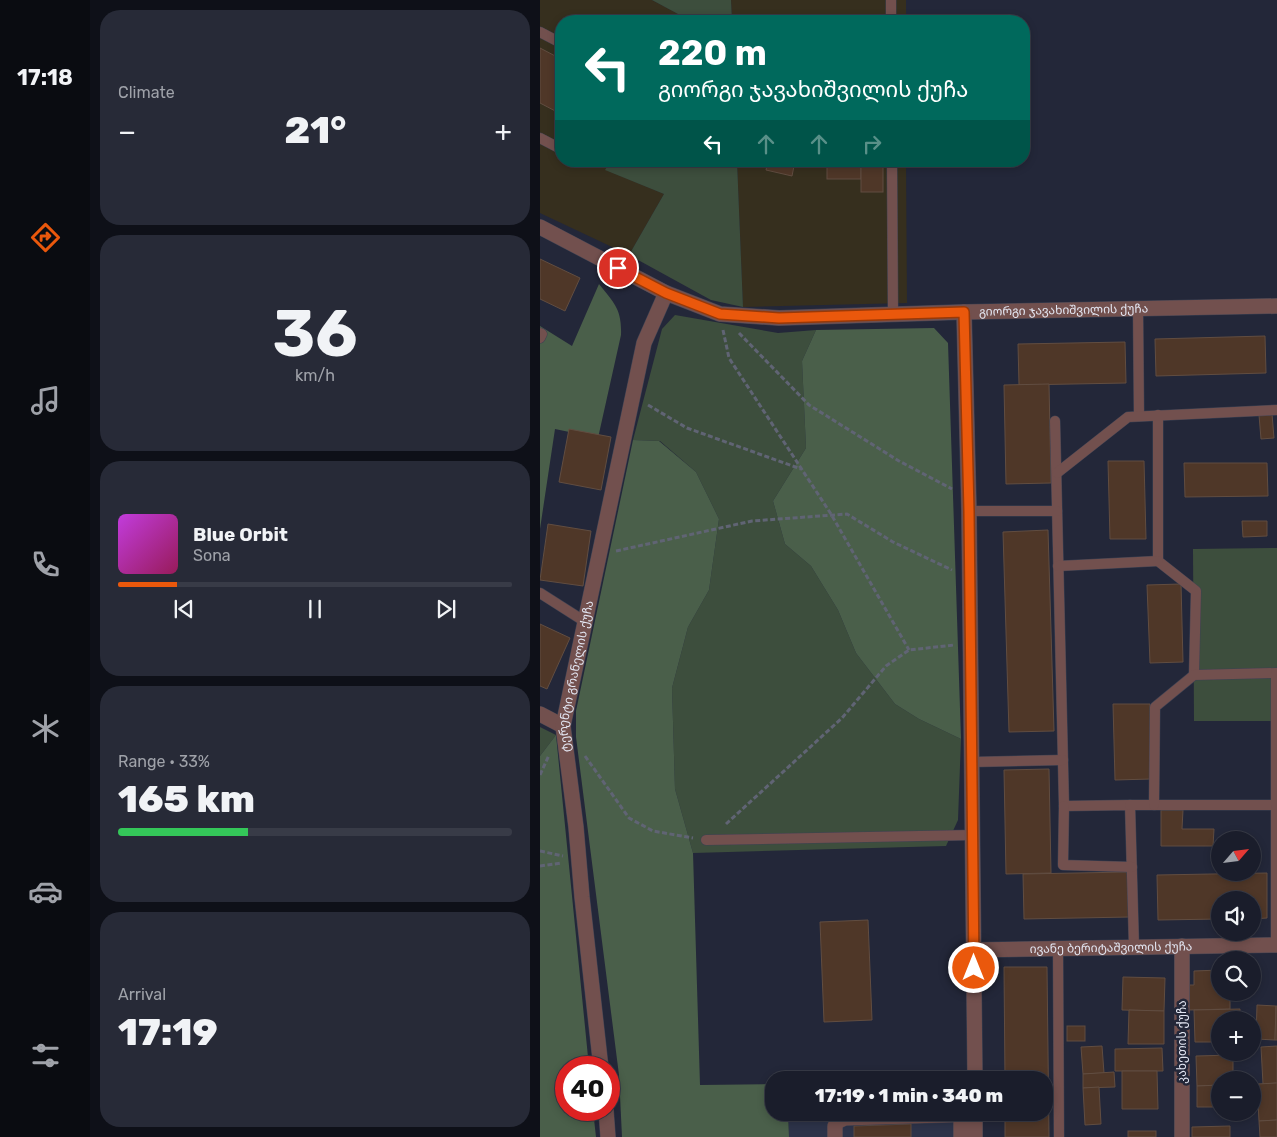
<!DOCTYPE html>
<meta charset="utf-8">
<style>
body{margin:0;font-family:Rubik,"Noto Sans Georgian",sans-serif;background:#272a37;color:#f1f3f6;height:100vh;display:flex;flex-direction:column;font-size:19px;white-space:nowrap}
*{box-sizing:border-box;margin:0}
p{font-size:16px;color:#9fa2a9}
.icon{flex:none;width:28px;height:28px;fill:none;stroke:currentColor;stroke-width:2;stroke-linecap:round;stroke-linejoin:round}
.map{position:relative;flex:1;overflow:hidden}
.panel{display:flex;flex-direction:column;gap:10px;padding:10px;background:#0e1018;width:450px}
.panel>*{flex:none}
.guide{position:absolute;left:15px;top:15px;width:475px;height:152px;border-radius:20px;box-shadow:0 2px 8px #0003,0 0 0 1px #383b47;background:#00695c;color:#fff;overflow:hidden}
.needle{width:32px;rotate:62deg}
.controls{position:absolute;left:671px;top:831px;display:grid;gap:10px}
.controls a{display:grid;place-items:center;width:50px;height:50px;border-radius:50%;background:#1a1d2b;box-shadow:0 2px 8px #0003,0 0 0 1px #383b47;font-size:25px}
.speed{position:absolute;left:15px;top:1056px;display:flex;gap:10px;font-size:25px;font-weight:700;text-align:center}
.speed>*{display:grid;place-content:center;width:65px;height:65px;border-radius:50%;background:#1a1d2b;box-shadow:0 2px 8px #0003,0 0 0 1px #383b47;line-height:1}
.speed .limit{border:8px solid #d22;background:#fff;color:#111}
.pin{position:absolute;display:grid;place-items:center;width:42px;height:42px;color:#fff;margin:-21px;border:2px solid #fff;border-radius:50%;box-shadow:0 1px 5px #0007}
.me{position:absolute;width:55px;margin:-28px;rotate:0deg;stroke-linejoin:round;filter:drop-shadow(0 0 4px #0008)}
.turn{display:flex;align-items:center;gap:18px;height:105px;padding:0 20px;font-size:22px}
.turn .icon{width:65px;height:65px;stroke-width:2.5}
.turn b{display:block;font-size:35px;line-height:42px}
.lanes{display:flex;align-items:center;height:48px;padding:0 20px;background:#0003;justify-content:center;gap:25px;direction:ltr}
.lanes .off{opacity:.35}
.big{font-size:38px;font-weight:800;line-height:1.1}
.panel .tile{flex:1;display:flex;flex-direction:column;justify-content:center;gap:8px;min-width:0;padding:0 18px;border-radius:20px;background:#272a37}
.panel .dial{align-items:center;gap:0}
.dial b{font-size:65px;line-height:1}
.song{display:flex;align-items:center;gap:15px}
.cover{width:60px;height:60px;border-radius:8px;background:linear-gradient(135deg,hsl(290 70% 55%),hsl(330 70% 35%))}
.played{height:5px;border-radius:2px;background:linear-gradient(90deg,#ea580c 15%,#383b47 15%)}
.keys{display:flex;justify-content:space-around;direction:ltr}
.heat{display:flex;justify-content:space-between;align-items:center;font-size:28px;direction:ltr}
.charge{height:8px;border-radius:4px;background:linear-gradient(90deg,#34c759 33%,#383b47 0)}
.trip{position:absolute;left:225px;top:1071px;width:288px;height:50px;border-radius:20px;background:#1a1d2b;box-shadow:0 2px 8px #0003,0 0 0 1px #383b47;font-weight:800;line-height:50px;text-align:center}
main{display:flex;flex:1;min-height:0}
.tabs{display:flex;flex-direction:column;width:90px;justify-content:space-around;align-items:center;background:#0a0c11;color:#9fa2a9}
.tabs .icon{width:35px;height:35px}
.tabs .active{color:#ea580c}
.tabs b{font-size:22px;color:#f1f3f6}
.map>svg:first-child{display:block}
.built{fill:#2d3349}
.industrial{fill:#362f1e}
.green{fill:#3d4e3d}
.forest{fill:#4a5f4a}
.building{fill:#4f3728;stroke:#614d41}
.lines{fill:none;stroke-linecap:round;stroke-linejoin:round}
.service-casing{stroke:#3e4253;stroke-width:11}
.minor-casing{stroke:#3e4253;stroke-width:16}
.tertiary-casing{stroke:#3e4253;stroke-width:16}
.path{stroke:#606474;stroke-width:3;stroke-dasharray:5 2.5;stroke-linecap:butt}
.service{stroke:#72504e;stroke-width:10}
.minor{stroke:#72504e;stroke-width:15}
.tertiary{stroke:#72504e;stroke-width:15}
.route-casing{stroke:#983908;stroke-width:12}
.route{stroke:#ea580c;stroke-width:9}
.labels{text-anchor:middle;stroke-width:5;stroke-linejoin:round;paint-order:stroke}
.street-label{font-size:12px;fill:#e3e6f2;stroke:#232739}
</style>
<main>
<nav class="tabs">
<b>17:18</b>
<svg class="icon active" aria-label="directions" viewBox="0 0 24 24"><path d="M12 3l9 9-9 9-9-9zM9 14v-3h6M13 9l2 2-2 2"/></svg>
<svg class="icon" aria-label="music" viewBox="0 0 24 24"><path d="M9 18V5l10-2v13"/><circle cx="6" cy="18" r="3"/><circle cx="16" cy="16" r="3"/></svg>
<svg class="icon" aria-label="phone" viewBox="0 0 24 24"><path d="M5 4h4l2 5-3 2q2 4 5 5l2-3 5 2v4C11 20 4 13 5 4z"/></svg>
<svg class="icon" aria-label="climate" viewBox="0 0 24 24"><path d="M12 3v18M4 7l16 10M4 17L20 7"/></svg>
<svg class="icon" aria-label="car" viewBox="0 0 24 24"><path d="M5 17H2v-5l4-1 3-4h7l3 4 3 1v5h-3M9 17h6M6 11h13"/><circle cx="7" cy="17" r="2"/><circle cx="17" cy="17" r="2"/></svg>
<svg class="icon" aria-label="filters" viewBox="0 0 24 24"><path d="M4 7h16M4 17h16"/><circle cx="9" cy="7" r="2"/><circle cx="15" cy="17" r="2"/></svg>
</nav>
<section class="panel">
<div class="tile"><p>Climate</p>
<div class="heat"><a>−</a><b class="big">21°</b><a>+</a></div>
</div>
<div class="tile dial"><b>36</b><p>km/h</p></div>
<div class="tile">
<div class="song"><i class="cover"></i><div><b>Blue Orbit</b><p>Sona</p></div></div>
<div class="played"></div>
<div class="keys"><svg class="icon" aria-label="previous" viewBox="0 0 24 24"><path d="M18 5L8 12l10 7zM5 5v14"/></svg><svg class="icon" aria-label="pause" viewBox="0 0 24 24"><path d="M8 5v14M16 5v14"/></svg><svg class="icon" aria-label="next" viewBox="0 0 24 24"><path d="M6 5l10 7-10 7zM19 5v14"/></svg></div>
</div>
<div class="tile"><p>Range · 33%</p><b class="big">165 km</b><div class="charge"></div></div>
<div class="tile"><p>Arrival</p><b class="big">17:19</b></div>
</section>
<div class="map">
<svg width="737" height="1137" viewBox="0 0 737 1137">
<rect width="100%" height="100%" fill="#232739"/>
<!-- built -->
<polygon class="built" points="248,1113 416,1113 417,1137 249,1137"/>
<!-- industrial -->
<g class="industrial">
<polygon points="0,0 112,0 151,21 21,21 21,161 71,161 66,170 124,194 89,255 0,213"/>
<polygon points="191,0 366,0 366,21 192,21"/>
<polygon points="197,161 366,161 367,303 203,307"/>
</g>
<!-- green -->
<g class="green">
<polygon points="112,0 191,0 192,21 151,21"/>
<polygon points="71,161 197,161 203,307 171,300 89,255 124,194 65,170"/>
<polygon points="135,315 238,333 276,330 262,361 266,448 233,501 245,544 271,566 298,610 316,653 355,704 379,719 421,739 418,820 406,846 153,853 135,789 132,688 148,627 169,590 179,519 156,472 120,441 93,440 122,329"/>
<polygon points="737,548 737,721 654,721 653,549"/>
<polygon points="0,727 16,735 0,756"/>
</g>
<!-- forest -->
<g class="forest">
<path d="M59 284C74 303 82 309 81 335L58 438 15 429 0 529V326L32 346Z"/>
<polygon points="394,328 408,343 421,739 379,719 355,704 316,653 298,610 271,566 245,544 233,501 266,448 262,361 276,330"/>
<polygon points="93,440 119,441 156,472 179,519 169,590 148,627 132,688 135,789 153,853 160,1085 234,1084 234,1112 248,1113 249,1137 82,1137 79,1075 36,737 36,711"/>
<polygon points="16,735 49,1067 26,1068 26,1110 53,1110 56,1137 0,1137 0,756"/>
</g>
<!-- building -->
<g class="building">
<polygon points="0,48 21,59 21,114 0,103"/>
<polygon points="228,161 255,161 252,176 226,170"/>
<rect x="287" y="161" width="34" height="18"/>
<rect x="321" y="161" width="22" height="31"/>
<polygon points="0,259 40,278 25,311 0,299"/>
<polygon points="725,336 726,373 616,376 615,339"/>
<polygon points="585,342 586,383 479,385 478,344"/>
<polygon points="509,384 511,483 466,484 464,385"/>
<polygon points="732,414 734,438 721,439 719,415"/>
<polygon points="29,429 71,437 61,490 19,482"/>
<polygon points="568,461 604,461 606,539 570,539"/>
<polygon points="644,463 727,463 728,496 645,497"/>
<polygon points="702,521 727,521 727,536 703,537"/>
<polygon points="8,524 51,531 43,586 0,580"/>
<polygon points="508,530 514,731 469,732 463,532"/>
<polygon points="641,584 643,662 610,663 607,585"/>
<polygon points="0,624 30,638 7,689 0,686"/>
<polygon points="573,704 610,704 611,779 575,780"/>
<polygon points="509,769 511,873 466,874 464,770"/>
<polygon points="621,810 643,810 642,829 674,829 673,846 621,846"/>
<polygon points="589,872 590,917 484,919 483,874"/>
<polygon points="727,873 727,918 712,919 712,900 680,900 680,919 618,920 617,875"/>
<polygon points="328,920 332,1020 284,1022 280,922"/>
<polygon points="464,967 507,967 509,1137 465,1137 465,1112 504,1112 504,1080 465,1080"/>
<polygon points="680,970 680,992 690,992 690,1009 649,1010 649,985 654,985 654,971"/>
<polygon points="583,977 625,978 624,1011 582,1010"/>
<polygon points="717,1005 736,1006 735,1040 716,1039"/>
<polygon points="736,1006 737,1006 737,1040 735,1040"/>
<polygon points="700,1009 700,1020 680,1020 680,1042 655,1042 654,1010"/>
<polygon points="589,1010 624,1011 624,1044 588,1044"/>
<rect x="527" y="1026" width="18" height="15"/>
<polygon points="562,1046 564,1073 543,1074 541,1047"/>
<polygon points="737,1046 737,1083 723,1084 721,1047"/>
<polygon points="622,1048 623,1071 575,1071 575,1049"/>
<polygon points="693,1055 693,1080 680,1080 680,1085 657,1086 656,1056"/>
<polygon points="582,1071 617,1071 618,1109 582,1109"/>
<polygon points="574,1072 575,1087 543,1088 543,1074"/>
<polygon points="737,1083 737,1120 719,1121 717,1084"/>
<polygon points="680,1085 680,1107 657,1107 657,1086"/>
<polygon points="559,1087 561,1124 545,1125 543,1088"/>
<polygon points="737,1120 737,1137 720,1137 719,1121"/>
<polygon points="371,1124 371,1137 314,1137 314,1126"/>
<polygon points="690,1126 690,1137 652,1137 652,1127"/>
<rect x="588" y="1131" width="28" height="6"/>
</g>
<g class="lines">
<!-- service casing -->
<g class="service-casing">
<g id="service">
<polyline points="351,0 351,21"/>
<polyline points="0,32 21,43"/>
<polyline points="0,138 21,149"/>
<polyline points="352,161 353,314"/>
<polyline points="598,308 599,416"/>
<polyline points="0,333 2,334 0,338"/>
<polyline points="618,415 618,561 656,591 654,675"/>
<polyline points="515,421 524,806 590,805 594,947"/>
<polyline points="517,473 588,417 737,410"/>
<polyline points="429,511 517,511"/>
<polyline points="518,566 618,561"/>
<polyline points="0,593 44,621"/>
<polyline points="432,762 523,760"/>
<polyline points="590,805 736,805 736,945"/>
<polyline points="614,805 615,707 654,675 737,673"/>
<polyline points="736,805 736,673"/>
<polyline points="524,806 523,865 592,867"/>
<polyline points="166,840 433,835"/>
<polyline points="518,948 519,1137"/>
</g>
</g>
<!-- minor casing -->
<g class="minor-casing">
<g id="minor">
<polyline points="0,714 23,726"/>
<polyline points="642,946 642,1137"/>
<path id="s1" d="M433 950 737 945"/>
<path id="s2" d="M61 1068 42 897 36 827 23 726 104 343 126 293"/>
<polyline points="66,1110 68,1137"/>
<polyline points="421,1114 421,1137"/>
<polyline points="295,1137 295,1126 298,1121 305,1118 435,1114"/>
</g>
</g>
<!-- tertiary casing -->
<g class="tertiary-casing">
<g id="tertiary">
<path id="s3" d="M0 227 126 293 180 314 239 318 424 312 737 306"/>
<polyline points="424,312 429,511 435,1080"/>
<polyline points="435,1112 435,1137"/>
</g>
</g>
<!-- path -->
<g class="path">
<polyline points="183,330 189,358 291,514 369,650"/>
<polyline points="199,333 269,405 359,461 412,489"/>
<polyline points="108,405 147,428 261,469"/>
<polyline points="76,551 212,521 307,514 353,542 412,570"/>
<polyline points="45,756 89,818 113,831 153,838"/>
<polyline points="0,775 9,755"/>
<polyline points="186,824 302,718 346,666 369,650 414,645"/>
<polyline points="0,851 23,856"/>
<polyline points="0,866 22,863"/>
</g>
<!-- service -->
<use href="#service" class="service"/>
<!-- minor -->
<use href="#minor" class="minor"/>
<!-- tertiary -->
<use href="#tertiary" class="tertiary"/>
</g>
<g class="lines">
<!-- route casing -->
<g class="route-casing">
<polyline id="route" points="78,268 126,293 180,314 239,318 424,312 429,511 434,968"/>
</g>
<!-- route -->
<use href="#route" class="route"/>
</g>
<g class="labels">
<!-- street labels -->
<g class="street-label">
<text dy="4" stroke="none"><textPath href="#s3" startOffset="544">გიორგი ჯავახიშვილის ქუჩა</textPath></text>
<text dy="4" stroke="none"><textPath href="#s2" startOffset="395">ტერენტი გრანელის ქუჩა</textPath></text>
<text dy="4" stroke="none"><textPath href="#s1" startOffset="138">ივანე ბერიტაშვილის ქუჩა</textPath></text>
<text transform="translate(642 1042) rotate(-90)" y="4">კახეთის ქუჩა</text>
</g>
</g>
</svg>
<div class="controls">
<a><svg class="needle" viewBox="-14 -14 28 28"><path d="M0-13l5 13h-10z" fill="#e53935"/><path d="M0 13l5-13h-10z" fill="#9fa2a9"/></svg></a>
<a><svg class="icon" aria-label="sound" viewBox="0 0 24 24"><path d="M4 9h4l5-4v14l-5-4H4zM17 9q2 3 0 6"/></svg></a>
<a><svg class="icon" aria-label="search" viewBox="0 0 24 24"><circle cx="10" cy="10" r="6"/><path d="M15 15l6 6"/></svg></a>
<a>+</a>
<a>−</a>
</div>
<div class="speed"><div class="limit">40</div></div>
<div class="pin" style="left:78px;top:268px;background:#d93025"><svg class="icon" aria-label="arrive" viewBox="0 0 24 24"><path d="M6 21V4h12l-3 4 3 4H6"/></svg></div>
<svg class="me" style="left:434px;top:968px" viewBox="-20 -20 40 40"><circle r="17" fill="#ea580c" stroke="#fff" stroke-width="3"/><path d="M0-11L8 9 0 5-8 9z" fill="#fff"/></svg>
<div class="trip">17:19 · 1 min · 340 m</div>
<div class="guide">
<div class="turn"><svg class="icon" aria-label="left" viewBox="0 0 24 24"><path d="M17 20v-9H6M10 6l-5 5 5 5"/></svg><div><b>220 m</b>გიორგი ჯავახიშვილის ქუჩა</div></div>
<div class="lanes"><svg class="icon" aria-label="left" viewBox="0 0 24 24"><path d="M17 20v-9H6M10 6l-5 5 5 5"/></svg><svg class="icon off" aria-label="ahead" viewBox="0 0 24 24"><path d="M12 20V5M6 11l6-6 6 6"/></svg><svg class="icon off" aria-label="ahead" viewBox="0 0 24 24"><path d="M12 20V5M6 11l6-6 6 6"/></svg><svg class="icon off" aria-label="right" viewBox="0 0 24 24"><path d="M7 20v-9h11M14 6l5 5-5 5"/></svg></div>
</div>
</div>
</main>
